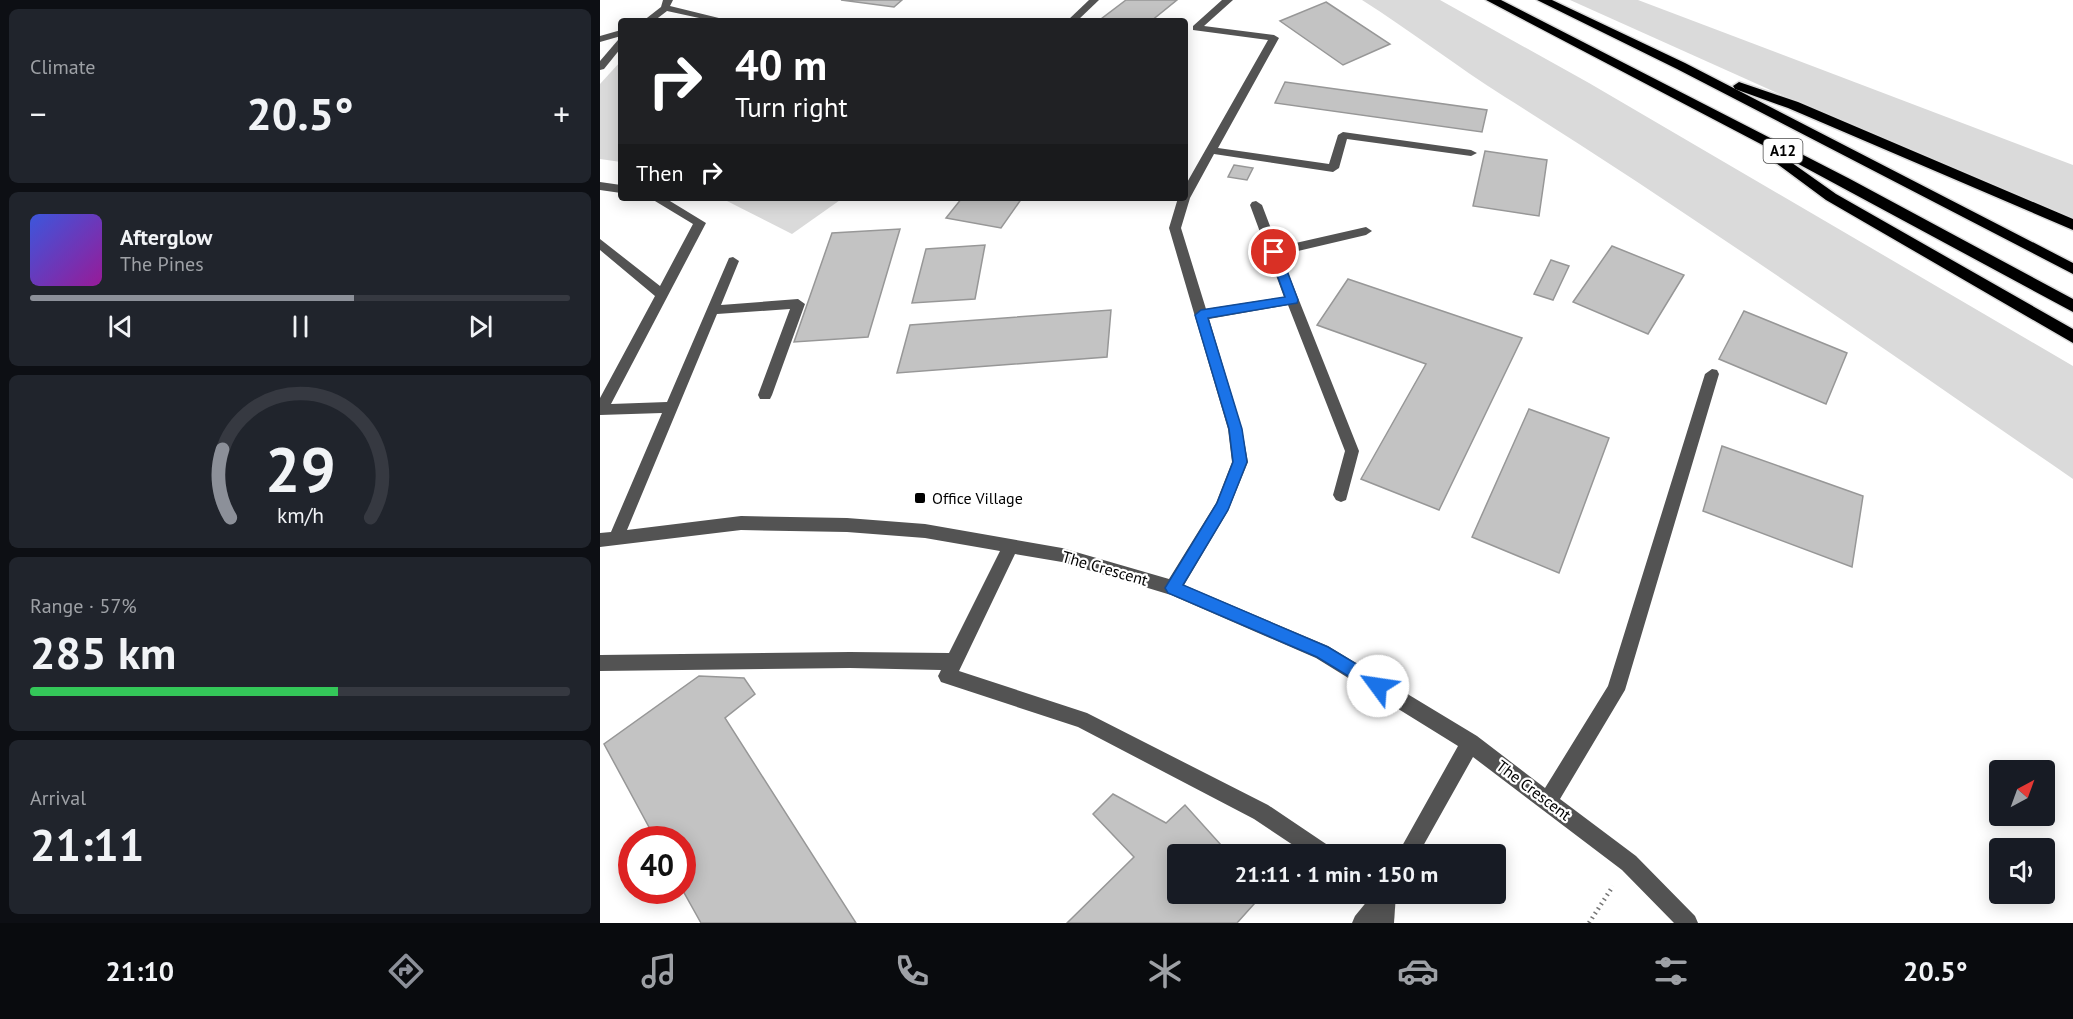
<!DOCTYPE html>
<meta charset="utf-8">
<style>
body{margin:0;font-family:"PT Sans",sans-serif;background:#20242c;color:#f1f3f6;height:100vh;display:flex;flex-direction:column;font-size:22px;white-space:nowrap}
*{box-sizing:border-box;margin:0}
p{font-size:20px;color:#9ea1a6}
.icon{flex:none;width:33px;height:33px;fill:none;stroke:currentColor;stroke-width:2;stroke-linecap:round;stroke-linejoin:round}
.map{position:relative;flex:1;overflow:hidden}
.panel{display:flex;flex-direction:column;gap:9px;padding:9px;background:#0d0f14;width:600px}
.panel>*{flex:none}
.banner{position:absolute;left:18px;top:18px;width:570px;height:183px;border-radius:6px;box-shadow:0 3px 15px #0003;background:#202124;color:#fff;overflow:hidden}
.needle{width:39px;rotate:41deg}
.fabs{position:absolute;left:1389px;top:760px;display:grid;gap:12px}
.fabs a{display:grid;place-items:center;width:66px;height:66px;border-radius:6px;background:#171b24;box-shadow:0 3px 15px #0003;font-size:30px}
.speed{position:absolute;left:18px;top:826px;display:flex;gap:12px;font-size:30px;font-weight:700;text-align:center}
.speed>*{display:grid;place-content:center;width:78px;height:78px;border-radius:50%;background:#171b24;box-shadow:0 3px 15px #0003;line-height:1}
.speed .limit{border:9px solid #d22;background:#fff;color:#111}
.pin{position:absolute;display:grid;place-items:center;width:51px;height:51px;color:#fff;margin:-26px;border:3px solid #fff;border-radius:50%;box-shadow:0 2px 6px #0007}
.me{position:absolute;width:66px;margin:-33px;rotate:301deg;stroke-linejoin:round;filter:drop-shadow(0 0 4px #0008)}
.turn{display:flex;align-items:center;gap:21px;height:126px;padding:0 18px;font-size:27px}
.turn .icon{width:78px;height:78px;stroke-width:2.5}
.turn b{display:block;font-size:42px;line-height:51px}
.then{display:flex;align-items:center;height:57px;padding:0 18px;background:#0003;gap:12px;font-size:22px}
.big{font-size:45px;font-weight:600;line-height:1.1}
.panel .tile{flex:1;display:flex;flex-direction:column;justify-content:center;gap:9px;min-width:0;padding:0 21px;border-radius:9px;background:#20242c}
.panel .dial{align-items:center;gap:0}
.dial svg{height:156px;overflow:visible;fill:none;stroke:#363941;stroke-width:7;stroke-linecap:round;text-anchor:middle}
.dial text{fill:#f1f3f6;stroke:none}
.song{display:flex;align-items:center;gap:18px}
.cover{width:72px;height:72px;border-radius:9px;background:linear-gradient(135deg,hsl(230 70% 55%),hsl(300 70% 35%))}
.played{height:6px;border-radius:3px;background:linear-gradient(90deg,#8c9099 60%,#363941 60%)}
.keys{display:flex;justify-content:space-around;direction:ltr}
.heat{display:flex;justify-content:space-between;align-items:center;font-size:33px;direction:ltr}
.charge{height:9px;border-radius:4px;background:linear-gradient(90deg,#34c759 57%,#363941 0)}
.trip{position:absolute;left:567px;top:844px;width:339px;height:60px;border-radius:6px;background:#171b24;box-shadow:0 3px 15px #0003;font-weight:600;line-height:60px;text-align:center}
.tabs{display:flex;height:96px;justify-content:space-around;align-items:center;background:#090b0e;color:#9ea1a6}
.tabs .icon{width:42px;height:42px}
.tabs .selected{color:#8c9099}
.tabs b{font-size:27px;color:#f1f3f6}
main{display:flex;flex:1;min-height:0}
.map>svg:first-child{display:block}
.green{fill:#dadada}
.building{fill:#c3c3c3;stroke:#979797;stroke-width:1.5}
.lines{fill:none;stroke-linecap:round;stroke-linejoin:round}
.highway-casing{stroke:#dbdbdb;stroke-width:3}
.path{stroke:#757575;stroke-width:4.5;stroke-dasharray:1.5 4;stroke-linecap:butt}
.minor{fill:#535353;fill-rule:evenodd}
.highway{fill:#000;fill-rule:evenodd}
.route{fill:#1a73e8;stroke:#114b97;stroke-width:1.5}
.poi-dot{fill:#000;stroke:#fff;stroke-width:2}
.labels{text-anchor:middle;stroke-width:4.5;stroke-linejoin:round;paint-order:stroke}
.shield{fill:#fff;stroke:#4c4c4c;stroke-width:1.5}
.shield-label{font-size:15px;font-weight:bold;fill:#000}
.poi-label{font-size:16px;fill:#000;stroke:#fff;text-anchor:start}
.street-label{font-size:16px;fill:#000;stroke:#fff}
</style>
<main>
<section class="panel">
<div class="tile"><p>Climate</p>
<div class="heat"><a>−</a><b class="big">20.5°</b><a>+</a></div>
</div>
<div class="tile">
<div class="song"><i class="cover"></i><div><b>Afterglow</b><p>The Pines</p></div></div>
<div class="played"></div>
<div class="keys"><svg class="icon" aria-label="previous" viewBox="0 0 24 24"><path d="M18 5L8 12l10 7zM5 5v14"/></svg><svg class="icon" aria-label="pause" viewBox="0 0 24 24"><path d="M8 5v14M16 5v14"/></svg><svg class="icon" aria-label="next" viewBox="0 0 24 24"><path d="M6 5l10 7-10 7zM19 5v14"/></svg></div>
</div>
<div class="tile dial"><svg viewBox="0 0 100 80">
<path d="M14 69A42 42 0 1 1 86 69"/>
<path d="M14 69A42 42 0 0 1 10 34" stroke="#8c9099"/>
<text x="50" y="56" font-size="32" font-weight="700">29</text>
<text x="50" y="72" font-size="11">km/h</text>
</svg></div>
<div class="tile"><p>Range · 57%</p><b class="big">285 km</b><div class="charge"></div></div>
<div class="tile"><p>Arrival</p><b class="big">21:11</b></div>
</section>
<div class="map">
<svg width="1473" height="923" viewBox="0 0 1473 923">
<rect width="100%" height="100%" fill="#fff"/>
<!-- green -->
<g class="green">
<path d="M762 0H840L989 83 1473 366V479C1285 350 1098 218 905 97 856 66 811 31 762 0Z"/>
<polygon points="970,0 1038,0 1473,165 1473,223 1434,208"/>
<polygon points="21,61 21,162 0,159 0,84"/>
<polygon points="121,198 243,198 192,234"/>
</g>
<!-- building -->
<g class="building">
<polygon points="241,0 302,0 294,7"/>
<polygon points="526,0 577,0 551,21 508,21 501,19"/>
<polygon points="726,2 790,44 743,65 680,21"/>
<polygon points="685,82 887,110 882,132 675,103"/>
<polygon points="885,151 947,160 939,216 873,206"/>
<polygon points="634,165 653,168 647,180 628,177"/>
<polygon points="362,198 422,198 401,228 346,218"/>
<polygon points="300,229 268,337 194,342 232,233"/>
<polygon points="385,245 375,299 312,303 326,249"/>
<polygon points="1012,246 1084,275 1048,334 973,302"/>
<polygon points="951,260 969,266 953,300 934,294"/>
<polygon points="748,279 922,338 839,510 761,479 826,364 717,325"/>
<polygon points="511,310 507,357 297,373 310,325"/>
<polygon points="1144,311 1247,353 1226,404 1119,359"/>
<polygon points="929,409 1009,438 959,573 872,537"/>
<polygon points="1122,446 1263,496 1252,567 1103,511"/>
<polygon points="99,676 144,678 155,694 125,718 256,923 101,923 82,889 82,840 56,840 4,744"/>
<polygon points="513,794 566,823 585,805 630,855 578,855 578,894 663,894 637,923 467,923 534,857 493,814"/>
</g>
<g class="lines">
<!-- highway casing -->
<g class="highway-casing">
<g id="highway">
<polygon points="886,0 901,0 1250,179 1473,299 1473,312 1178,153 1236,194 1473,329 1473,343 1226,200 1165,155 1167,152 1176,152"/>
<polygon points="937,0 952,0 1085,63 1473,263 1473,274 1077,69"/>
<polygon points="1139,82 1198,102 1473,219 1473,230 1188,108 1135,89 1133,86"/>
</g>
</g>
<!-- path -->
<polyline class="path" points="989,923 1013,886"/>
<!-- minor -->
<g class="minor">
<polygon points="63,0 73,0 70,6 131,21 113,21 67,11 54,21 43,21 61,7"/>
<polygon points="489,0 499,0 477,21 467,21"/>
<polygon points="622,0 633,0 604,26 674,35 679,38 618,148 729,164 738,135 743,132 871,150 877,153 871,156 747,139 739,168 733,172 614,154 590,198 581,228 606,309 684,297 650,205 652,202 656,201 662,205 678,247 766,227 772,231 766,235 681,255 759,451 746,500 741,502 736,500 733,495 745,451 688,305 609,319 642,429 648,462 628,511 584,585 728,646 877,736 945,788 1008,686 1105,374 1112,369 1117,370 1119,374 1025,690 960,799 1036,856 1095,916 1098,923 1074,923 1022,870 873,757 818,855 797,855 858,746 716,658 571,595 462,562 415,554 359,671 487,713 668,805 732,848 735,855 708,855 654,819 478,727 341,682 338,676 341,670 250,668 0,671 0,655 250,652 349,653 400,551 325,538 247,532 141,530 0,547 0,533 11,532 62,413 0,415 0,398 55,296 0,250 0,239 60,286 93,224 50,198 65,198 106,223 11,404 67,402 129,258 133,257 139,261 121,305 198,299 205,304 172,395 170,399 160,399 158,395 190,309 117,314 27,530 141,516 247,518 325,524 462,548 569,579 616,503 632,462 628,429 569,228 578,198 585,198 585,186 668,40 593,30 593,26"/>
<polygon points="21,30 21,36 0,42 0,36"/>
<polygon points="21,39 21,48 4,69 0,70 0,61 18,40"/>
<polygon points="0,182 21,185 21,193 0,190"/>
<polygon points="773,894 796,894 794,923 752,923 755,916"/>
</g>
<!-- highway -->
<use href="#highway" class="highway"/>
</g>
<!-- route -->
<polygon class="route" points="674,248 680,252 698,300 697,303 608,318 642,429 647,462 628,510 583,585 728,647 783,680 786,686 783,692 778,694 717,657 568,593 565,588 617,503 633,462 629,429 595,315 601,310 685,297 669,252"/>
<!-- markers -->
<rect class="poi-dot" x="314" y="492" width="12" height="12" rx="3"/>
<g class="labels">
<!-- shield labels -->
<rect class="shield" x="1163.5" y="139" width="39" height="24" rx="4.5"/>
<g class="shield-label">
<text x="1183" y="156">A12</text>
</g>
<!-- poi labels -->
<g class="poi-label">
<text x="332" y="504">Office Village</text>
</g>
<!-- street labels -->
<g class="street-label">
<text transform="translate(505 568) rotate(16)" y="6">The Crescent</text>
<text transform="translate(934 790) rotate(37)" y="6">The Crescent</text>
</g>
</g>
</svg>
<div class="fabs">
<a><svg class="needle" viewBox="-14 -14 28 28"><path d="M0-13l5 13h-10z" fill="#e53935"/><path d="M0 13l5-13h-10z" fill="#9ea1a6"/></svg></a>
<a><svg class="icon" aria-label="sound" viewBox="0 0 24 24"><path d="M4 9h4l5-4v14l-5-4H4zM17 9q2 3 0 6"/></svg></a>
</div>
<div class="speed"><div class="limit">40</div></div>
<div class="pin" style="left:674px;top:252px;background:#d93025"><svg class="icon" aria-label="arrive" viewBox="0 0 24 24"><path d="M6 21V4h12l-3 4 3 4H6"/></svg></div>
<svg class="me" style="left:778px;top:686px" viewBox="-20 -20 40 40"><circle r="19" fill="#fff"/><path d="M0-13L10 11 0 6-10 11z" fill="#1a73e8"/></svg>
<div class="trip">21:11 · 1 min · 150 m</div>
<div class="banner">
<div class="turn"><svg class="icon" aria-label="right" viewBox="0 0 24 24"><path d="M7 20v-9h11M14 6l5 5-5 5"/></svg><div><b>40 m</b>Turn right</div></div>
<div class="then">Then<svg class="icon" aria-label="right" viewBox="0 0 24 24"><path d="M7 20v-9h11M14 6l5 5-5 5"/></svg></div>
</div>
</div>
</main>
<nav class="tabs">
<b>21:10</b>
<svg class="icon selected" aria-label="directions" viewBox="0 0 24 24"><path d="M12 3l9 9-9 9-9-9zM9 14v-3h6M13 9l2 2-2 2"/></svg>
<svg class="icon" aria-label="music" viewBox="0 0 24 24"><path d="M9 18V5l10-2v13"/><circle cx="6" cy="18" r="3"/><circle cx="16" cy="16" r="3"/></svg>
<svg class="icon" aria-label="phone" viewBox="0 0 24 24"><path d="M5 4h4l2 5-3 2q2 4 5 5l2-3 5 2v4C11 20 4 13 5 4z"/></svg>
<svg class="icon" aria-label="climate" viewBox="0 0 24 24"><path d="M12 3v18M4 7l16 10M4 17L20 7"/></svg>
<svg class="icon" aria-label="car" viewBox="0 0 24 24"><path d="M5 17H2v-5l4-1 3-4h7l3 4 3 1v5h-3M9 17h6M6 11h13"/><circle cx="7" cy="17" r="2"/><circle cx="17" cy="17" r="2"/></svg>
<svg class="icon" aria-label="filters" viewBox="0 0 24 24"><path d="M4 7h16M4 17h16"/><circle cx="9" cy="7" r="2"/><circle cx="15" cy="17" r="2"/></svg>
<b>20.5°</b>
</nav>
